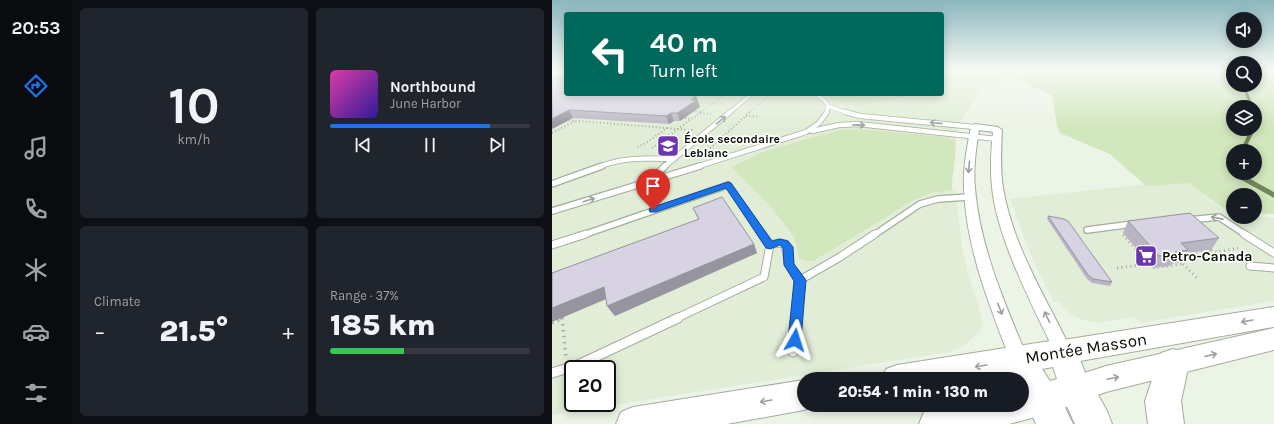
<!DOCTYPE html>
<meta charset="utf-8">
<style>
body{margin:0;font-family:Karla,sans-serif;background:#20242c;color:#f1f3f6;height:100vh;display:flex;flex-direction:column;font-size:15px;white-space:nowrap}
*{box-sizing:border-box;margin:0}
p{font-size:13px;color:#9ea1a6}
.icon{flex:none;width:22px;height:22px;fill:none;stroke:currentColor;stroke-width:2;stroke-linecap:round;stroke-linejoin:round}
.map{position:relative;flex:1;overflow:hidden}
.side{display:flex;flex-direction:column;gap:8px;padding:8px;background:#0d0f14;width:480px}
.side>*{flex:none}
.top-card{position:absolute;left:12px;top:12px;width:380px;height:84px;border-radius:4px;box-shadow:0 2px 10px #0003;background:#00695c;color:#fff;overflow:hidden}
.controls{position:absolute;left:674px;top:12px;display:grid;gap:8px}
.controls a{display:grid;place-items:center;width:36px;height:36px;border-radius:50%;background:#171b24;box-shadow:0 2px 10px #0003;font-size:20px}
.speed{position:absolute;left:12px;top:360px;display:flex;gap:8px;font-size:20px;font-weight:700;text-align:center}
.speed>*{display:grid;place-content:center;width:52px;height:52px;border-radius:50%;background:#171b24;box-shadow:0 2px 10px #0003;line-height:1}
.speed .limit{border:2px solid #111;border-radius:6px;background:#fff;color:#111}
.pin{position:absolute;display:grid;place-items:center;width:34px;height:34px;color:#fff;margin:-41px -17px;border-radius:50% 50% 50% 0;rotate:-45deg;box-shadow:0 0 4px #0007}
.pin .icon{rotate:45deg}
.me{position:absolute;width:44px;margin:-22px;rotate:6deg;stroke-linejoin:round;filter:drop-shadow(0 0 3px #0008)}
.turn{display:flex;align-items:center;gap:14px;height:84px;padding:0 20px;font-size:18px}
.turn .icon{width:52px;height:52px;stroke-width:2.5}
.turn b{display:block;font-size:28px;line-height:34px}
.big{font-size:30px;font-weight:800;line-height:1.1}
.side .card{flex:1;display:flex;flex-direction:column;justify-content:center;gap:6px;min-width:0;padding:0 14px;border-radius:6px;background:#20242c}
.side .dial{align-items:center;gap:0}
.dial b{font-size:52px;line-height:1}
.song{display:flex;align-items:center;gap:12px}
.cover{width:48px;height:48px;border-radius:6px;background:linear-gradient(135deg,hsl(320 70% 55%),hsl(250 70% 35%))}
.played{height:4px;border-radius:2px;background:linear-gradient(90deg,#1a73e8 80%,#363941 80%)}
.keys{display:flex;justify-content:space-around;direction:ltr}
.heat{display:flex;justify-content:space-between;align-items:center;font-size:22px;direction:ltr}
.charge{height:6px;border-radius:3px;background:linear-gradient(90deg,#34c759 37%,#363941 0)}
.side .tiles{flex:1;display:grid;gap:8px;grid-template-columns:repeat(2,1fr)}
.trip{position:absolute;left:245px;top:372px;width:232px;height:40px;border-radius:20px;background:#171b24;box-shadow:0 2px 10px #0003;font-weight:800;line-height:40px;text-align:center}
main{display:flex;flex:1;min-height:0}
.menu{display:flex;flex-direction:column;width:72px;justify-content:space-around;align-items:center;background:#090b0e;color:#9ea1a6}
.menu .icon{width:28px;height:28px}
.menu .on{color:#1a73e8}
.menu b{font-size:18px;color:#f1f3f6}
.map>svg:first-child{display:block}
.built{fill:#e1edd6;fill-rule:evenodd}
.green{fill:#d2e7bd;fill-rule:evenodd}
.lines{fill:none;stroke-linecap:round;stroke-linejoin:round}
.stream-far2{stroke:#72865b;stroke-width:3}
.stream-far1{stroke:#72865b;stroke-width:4}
.stream{stroke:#72865b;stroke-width:5}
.lane-far4-casing{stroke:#a4ac9d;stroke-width:4.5}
.lane-far3-casing{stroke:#a4ac9d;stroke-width:6}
.lane-far2-casing{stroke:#a4ac9d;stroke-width:8}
.lane-far1-casing{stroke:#a4ac9d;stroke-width:9}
.lane-casing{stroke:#a4ac9d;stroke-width:11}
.street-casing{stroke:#a4ac9d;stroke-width:2}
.secondary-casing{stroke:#a4ac9d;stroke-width:2}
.primary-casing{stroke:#a4ac9d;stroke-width:2}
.highway-casing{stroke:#a4ac9d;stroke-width:2}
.path-far3{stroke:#a7ada1;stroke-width:1.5;stroke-dasharray:0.5 2;stroke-linecap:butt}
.path-far2{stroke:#a7ada1;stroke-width:2;stroke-dasharray:1 2.5;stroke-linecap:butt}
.path-far1{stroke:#a7ada1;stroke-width:3;stroke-dasharray:1 3.5;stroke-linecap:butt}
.path{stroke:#a7ada1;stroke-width:3.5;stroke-dasharray:1.5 4.5;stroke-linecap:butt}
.lane-far4{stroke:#fff;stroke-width:3.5}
.lane-far3{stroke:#fff;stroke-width:4.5}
.lane-far2{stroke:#fff;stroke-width:5.5}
.lane-far1{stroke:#fff;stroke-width:7}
.lane{stroke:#fff;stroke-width:9}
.street{fill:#fff;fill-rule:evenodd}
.secondary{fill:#fff;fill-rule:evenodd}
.primary{fill:#fff;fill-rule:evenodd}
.highway{fill:#fff;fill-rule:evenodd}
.wall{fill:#b9b5c3}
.shaded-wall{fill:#96949f}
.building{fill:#d7d3e3;stroke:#96949f}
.oneway{stroke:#9e9f9d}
.route{fill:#1a73e8;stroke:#114b97}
.labels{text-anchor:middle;stroke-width:3.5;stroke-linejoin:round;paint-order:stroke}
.far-poi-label{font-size:12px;font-weight:bold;fill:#0c0e09;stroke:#fdfffc;text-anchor:start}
.poi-label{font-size:14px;font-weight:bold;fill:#0c0e09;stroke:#fdfffc;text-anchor:start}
.near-street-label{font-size:17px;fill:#0c0e09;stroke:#fdfffc}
</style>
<main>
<nav class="menu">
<b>20:53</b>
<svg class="icon on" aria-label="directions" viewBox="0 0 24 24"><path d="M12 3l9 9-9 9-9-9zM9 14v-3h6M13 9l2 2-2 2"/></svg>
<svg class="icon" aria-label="music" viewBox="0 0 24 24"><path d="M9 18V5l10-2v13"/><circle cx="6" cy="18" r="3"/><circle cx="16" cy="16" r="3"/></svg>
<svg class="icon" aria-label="phone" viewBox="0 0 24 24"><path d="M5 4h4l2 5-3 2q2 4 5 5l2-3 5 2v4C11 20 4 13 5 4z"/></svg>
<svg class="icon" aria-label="climate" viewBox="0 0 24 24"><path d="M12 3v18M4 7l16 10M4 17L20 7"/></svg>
<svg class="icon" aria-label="car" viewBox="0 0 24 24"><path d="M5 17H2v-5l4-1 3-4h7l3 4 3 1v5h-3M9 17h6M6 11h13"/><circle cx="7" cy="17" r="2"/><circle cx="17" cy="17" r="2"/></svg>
<svg class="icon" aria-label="filters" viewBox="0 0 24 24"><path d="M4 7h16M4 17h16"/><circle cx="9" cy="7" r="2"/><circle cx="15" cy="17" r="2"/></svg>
</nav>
<section class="side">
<div class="tiles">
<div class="card dial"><b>10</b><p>km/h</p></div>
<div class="card">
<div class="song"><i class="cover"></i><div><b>Northbound</b><p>June Harbor</p></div></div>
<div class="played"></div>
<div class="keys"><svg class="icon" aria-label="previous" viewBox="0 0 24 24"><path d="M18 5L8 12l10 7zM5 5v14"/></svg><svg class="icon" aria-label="pause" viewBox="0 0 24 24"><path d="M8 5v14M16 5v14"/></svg><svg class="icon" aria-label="next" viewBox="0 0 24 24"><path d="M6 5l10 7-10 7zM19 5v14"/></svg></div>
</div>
<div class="card"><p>Climate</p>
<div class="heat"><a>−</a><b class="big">21.5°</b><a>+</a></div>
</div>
<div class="card"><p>Range · 37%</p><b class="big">185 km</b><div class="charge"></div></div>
</div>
</section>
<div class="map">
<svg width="722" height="424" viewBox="0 0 722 424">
<rect width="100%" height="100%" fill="#ecf4e5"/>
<!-- built -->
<g class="built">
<path d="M0 70H14V94H390V70H480L430 87 408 122 403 140 393 137 323 130 291 129 213 151 179 167 219 207 242 237 247 258 262 261 362 200 379 193 403 189 410 246 416 275 427 308 430 322 428 331 410 347 397 352 0 415ZM21 369H55V403H21Z"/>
<polygon points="632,180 676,213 681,213 681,217 703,217 703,216 722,218 722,301 589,323 583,317 546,323 535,321 523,317 513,309 507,301 502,302 480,258 458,199"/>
</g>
<!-- green -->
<g class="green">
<path d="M480 70H681V85H703V70H722V214L703 213V195H681V211L674 210 636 183 594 186 558 154 508 133 505 125 500 95 482 88 462 76ZM681 107H703V129H681ZM681 151H703V173H681Z"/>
<polygon points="271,94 361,94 297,103 283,101"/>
<path d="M291 129 323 130 393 137 403 140C406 153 399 174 400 190L379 193 362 200 262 261H252L247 258 242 237 219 207 179 167 213 151Z"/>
</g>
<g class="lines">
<!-- stream-far2 -->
<polyline class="stream-far2" points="691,85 700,107"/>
<!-- stream-far1 -->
<g class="stream-far1">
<polyline points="703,113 706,119 703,125"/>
<polyline points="690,151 701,129"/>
</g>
<!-- stream -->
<polyline class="stream" points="682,173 722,195"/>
<!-- lane-far4 casing -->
<g class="lane-far4-casing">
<g id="lane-far4">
<polyline points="264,94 273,101 276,106 274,113"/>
<polyline points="276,106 296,113"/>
<polyline points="177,113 200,94"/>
</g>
</g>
<!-- lane-far3 casing -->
<g class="lane-far3-casing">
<g id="lane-far3">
<polyline points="293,112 308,116 423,127"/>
<polyline points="260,131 287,125 306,124 445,139"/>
<path d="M47 167C70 157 97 158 122 159"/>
<polyline points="112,167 178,112"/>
<polyline points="144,167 254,132 267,123 275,112"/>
</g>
</g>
<!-- lane-far2 casing -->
<g class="lane-far2-casing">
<g id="lane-far2">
<polyline points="102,180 148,166"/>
<polyline points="0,184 50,166"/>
<polyline points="0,211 102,180 104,175 113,166"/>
<polyline points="636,220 667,217 694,235"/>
<polyline points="535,230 581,224"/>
<polyline points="31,235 176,185 211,235"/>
<polyline points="322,235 368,204 386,199 417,197"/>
</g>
</g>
<!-- lane-far1 casing -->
<g class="lane-far1-casing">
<g id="lane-far1">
<polyline points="692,234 722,253"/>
<polyline points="0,245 34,234"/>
<polyline points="218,245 226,243 233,244 237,265 248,280"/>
<polyline points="698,266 722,268"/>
<polyline points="123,319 212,277 218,245 210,234"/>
<polyline points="244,319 248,280 288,257 323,234"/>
</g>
</g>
<!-- lane casing -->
<g class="lane-casing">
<g id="lane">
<polyline points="241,352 244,318"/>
<polyline points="0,373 26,365 126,318"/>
</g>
</g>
<!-- street casing -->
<g class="street-casing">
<path id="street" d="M423 124 446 127 450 130C449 150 448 169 451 188 461 247 495 299 520 352L517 357 511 360 505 357C482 308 445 240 440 187 438 168 439 151 441 132L427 130C424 149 421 168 423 188 428 248 453 304 476 359L473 365 467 367 461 365 458 359C437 304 414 248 412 188 411 167 415 147 419 127Z"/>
</g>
<!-- secondary casing -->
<g class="secondary-casing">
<g id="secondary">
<polygon points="722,307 722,327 511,364 502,360 498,352 502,344 511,340"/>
<polygon points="722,328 722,350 554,392 524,403 514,399 510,389 514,379 554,366"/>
</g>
</g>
<!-- primary casing -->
<g class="primary-casing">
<g id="primary">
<path d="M511 339 521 343 540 389 535 400 491 415 457 424H367L372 412 395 405H470V379H463L460 374 429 379H330L334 369 345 365ZM501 367 505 379 498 381 490 369Z"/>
<polygon points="252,380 252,405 264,405 252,410 175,424 64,424 69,412 81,407"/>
</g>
</g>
<!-- highway casing -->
<g class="highway-casing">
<g id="highway">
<polygon points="621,349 633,353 637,364 629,401 632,424 596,424 593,401 609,353"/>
<polygon points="524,372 536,377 555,411 560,424 523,424 507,389 512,377"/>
<polygon points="491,382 503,387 521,424 484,424 473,399 479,387"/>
</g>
</g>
<!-- path-far3 -->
<g class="path-far3">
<polyline points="393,70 436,70"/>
<polyline points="0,76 14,73"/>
<polyline points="3,77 14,77"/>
<polyline points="129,95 138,94"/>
<polyline points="143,102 172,104"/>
<polyline points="306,104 366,94"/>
<polyline points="143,111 149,111"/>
<polyline points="147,113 173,94"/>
<polyline points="148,113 150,113"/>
<polyline points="197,113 218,94"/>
</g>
<!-- path-far2 -->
<g class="path-far2">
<polyline points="148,113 159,114"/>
<polyline points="194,116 208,117"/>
<polyline points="133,118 140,119"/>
<polyline points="13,120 115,128 94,143 84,148"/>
<polyline points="115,128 126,129 149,112"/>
<polyline points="0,133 23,121"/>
<polyline points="100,148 126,129 141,130"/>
<polyline points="153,153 198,112"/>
</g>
<!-- path-far1 -->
<g class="path-far1">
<polyline points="571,235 601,268 631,264 628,261"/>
<polyline points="659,250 665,252 686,248"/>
<polyline points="631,254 659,250 657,248"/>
<polyline points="631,264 646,279"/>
<polyline points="565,268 596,264"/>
<polyline points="10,317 10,319"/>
</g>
<!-- path -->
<g class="path">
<polyline points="10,318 14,357"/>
<polyline points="0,323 10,319"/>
</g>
<!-- lane-far4 -->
<use href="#lane-far4" class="lane-far4"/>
<!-- lane-far3 -->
<use href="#lane-far3" class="lane-far3"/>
<!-- lane-far2 -->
<use href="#lane-far2" class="lane-far2"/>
<!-- lane-far1 -->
<use href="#lane-far1" class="lane-far1"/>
<!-- lane -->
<use href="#lane" class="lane"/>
<!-- street -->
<use href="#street" class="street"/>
<!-- secondary -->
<use href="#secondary" class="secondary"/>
<!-- primary -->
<use href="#primary" class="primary"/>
<!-- highway -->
<use href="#highway" class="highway"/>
</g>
<!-- wall -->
<g class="wall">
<polygon points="14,94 144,96 148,107 128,121 122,121 117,124 21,118 0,129"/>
<polygon points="141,208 202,244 205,253 63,316 55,306 146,219"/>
<polygon points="496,216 560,282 558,286 540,283 535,279 495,219"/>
<polygon points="576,221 667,238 659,250 634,253 629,262 619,264 618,266 601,268 571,233"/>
</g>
<!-- shaded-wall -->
<g class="shaded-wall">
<polygon points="144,96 148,107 128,121 125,113 139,100"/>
<polygon points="17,110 21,118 0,129 0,119"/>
<polygon points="119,113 122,121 117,124 114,116"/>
<polygon points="202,244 205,253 63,316 55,306"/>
<polygon points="52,287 59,297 0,322 0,308"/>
</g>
<!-- building -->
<g class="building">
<polygon points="14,75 14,94 114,94 144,96 139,100 145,100 125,113 119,113 114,116 17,110 0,119 0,80"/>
<polygon points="170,197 202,244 55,306 52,287 0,308 0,273 147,219 141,208"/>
<polygon points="638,213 667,238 629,243 636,250 623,252 625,253 607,256 576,221"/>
<polygon points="496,216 512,219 516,221 560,282 541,279 536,275"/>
</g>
<!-- one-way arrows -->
<defs><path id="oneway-shaft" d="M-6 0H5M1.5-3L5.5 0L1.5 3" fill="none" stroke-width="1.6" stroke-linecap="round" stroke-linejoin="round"/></defs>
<g class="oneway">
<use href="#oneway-shaft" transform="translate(169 120) rotate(-40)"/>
<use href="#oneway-shaft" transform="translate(384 123) rotate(-174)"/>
<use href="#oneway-shaft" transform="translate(307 125) rotate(1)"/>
<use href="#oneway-shaft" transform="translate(417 167) rotate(95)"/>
<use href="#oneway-shaft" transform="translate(37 200) rotate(-17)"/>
<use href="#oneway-shaft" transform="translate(665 218) rotate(-169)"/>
<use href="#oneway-shaft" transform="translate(448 309) rotate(69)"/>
<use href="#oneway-shaft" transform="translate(495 317) rotate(-116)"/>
<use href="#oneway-shaft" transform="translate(695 321) rotate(170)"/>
<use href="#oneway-shaft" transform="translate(659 355) rotate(-14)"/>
<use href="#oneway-shaft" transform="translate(429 366) rotate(171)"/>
<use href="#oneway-shaft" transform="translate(561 378) rotate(-12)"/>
<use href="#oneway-shaft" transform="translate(214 401) rotate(170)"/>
</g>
<!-- sky -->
<linearGradient id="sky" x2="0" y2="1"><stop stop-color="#8ab6be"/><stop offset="0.54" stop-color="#f6faf3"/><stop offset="1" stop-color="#f6faf3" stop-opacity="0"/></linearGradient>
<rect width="722" height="129" fill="url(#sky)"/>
<!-- route -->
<polygon class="route" points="176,182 179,183 220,241 228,239 236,241 241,247 242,264 254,280 249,340 247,344 243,346 238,344 236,340 242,281 232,265 231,248 228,245 218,249 214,248 174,188 104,212 98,212 97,210 98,208"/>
<!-- icons -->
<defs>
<g id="school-square" transform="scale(1.15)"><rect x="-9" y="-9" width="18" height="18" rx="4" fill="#6a36ad" stroke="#fdfffc"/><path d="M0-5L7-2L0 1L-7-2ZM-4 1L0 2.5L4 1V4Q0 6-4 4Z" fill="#fff"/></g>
<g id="supermarket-square" transform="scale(1.15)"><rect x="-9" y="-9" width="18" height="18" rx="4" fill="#6a36ad" stroke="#fdfffc"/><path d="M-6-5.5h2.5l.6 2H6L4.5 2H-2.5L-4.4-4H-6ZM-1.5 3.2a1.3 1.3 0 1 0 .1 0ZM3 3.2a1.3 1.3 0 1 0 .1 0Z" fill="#fff"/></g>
</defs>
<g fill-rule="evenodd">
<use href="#school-square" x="116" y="146"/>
<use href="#supermarket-square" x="594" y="256"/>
</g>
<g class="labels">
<!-- far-poi labels -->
<g class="far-poi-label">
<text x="132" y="143">École secondaire<tspan x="132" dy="14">Leblanc</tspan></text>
</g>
<!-- poi labels -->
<g class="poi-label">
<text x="610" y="261">Petro-Canada</text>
</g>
<!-- near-street labels -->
<g class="near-street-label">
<text transform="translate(534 348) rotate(-9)" y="6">Montée Masson</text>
</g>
</g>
</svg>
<div class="controls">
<a><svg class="icon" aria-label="sound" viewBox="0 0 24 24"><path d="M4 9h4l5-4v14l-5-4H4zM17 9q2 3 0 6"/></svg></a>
<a><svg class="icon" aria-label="search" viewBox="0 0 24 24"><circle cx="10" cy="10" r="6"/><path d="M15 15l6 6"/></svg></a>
<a><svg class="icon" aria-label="layers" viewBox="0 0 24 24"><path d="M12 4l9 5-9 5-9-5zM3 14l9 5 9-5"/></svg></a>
<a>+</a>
<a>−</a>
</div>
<div class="speed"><div class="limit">20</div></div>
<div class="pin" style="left:101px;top:210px;background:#d93025"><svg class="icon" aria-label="arrive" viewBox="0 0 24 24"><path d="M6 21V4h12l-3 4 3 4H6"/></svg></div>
<svg class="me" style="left:243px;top:340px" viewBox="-20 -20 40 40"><path d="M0-17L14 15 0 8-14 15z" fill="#1a73e8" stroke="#fff" stroke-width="4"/></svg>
<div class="trip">20:54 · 1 min · 130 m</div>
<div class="top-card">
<div class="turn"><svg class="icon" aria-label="left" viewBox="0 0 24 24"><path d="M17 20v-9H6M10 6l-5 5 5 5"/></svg><div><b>40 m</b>Turn left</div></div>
</div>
</div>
</main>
